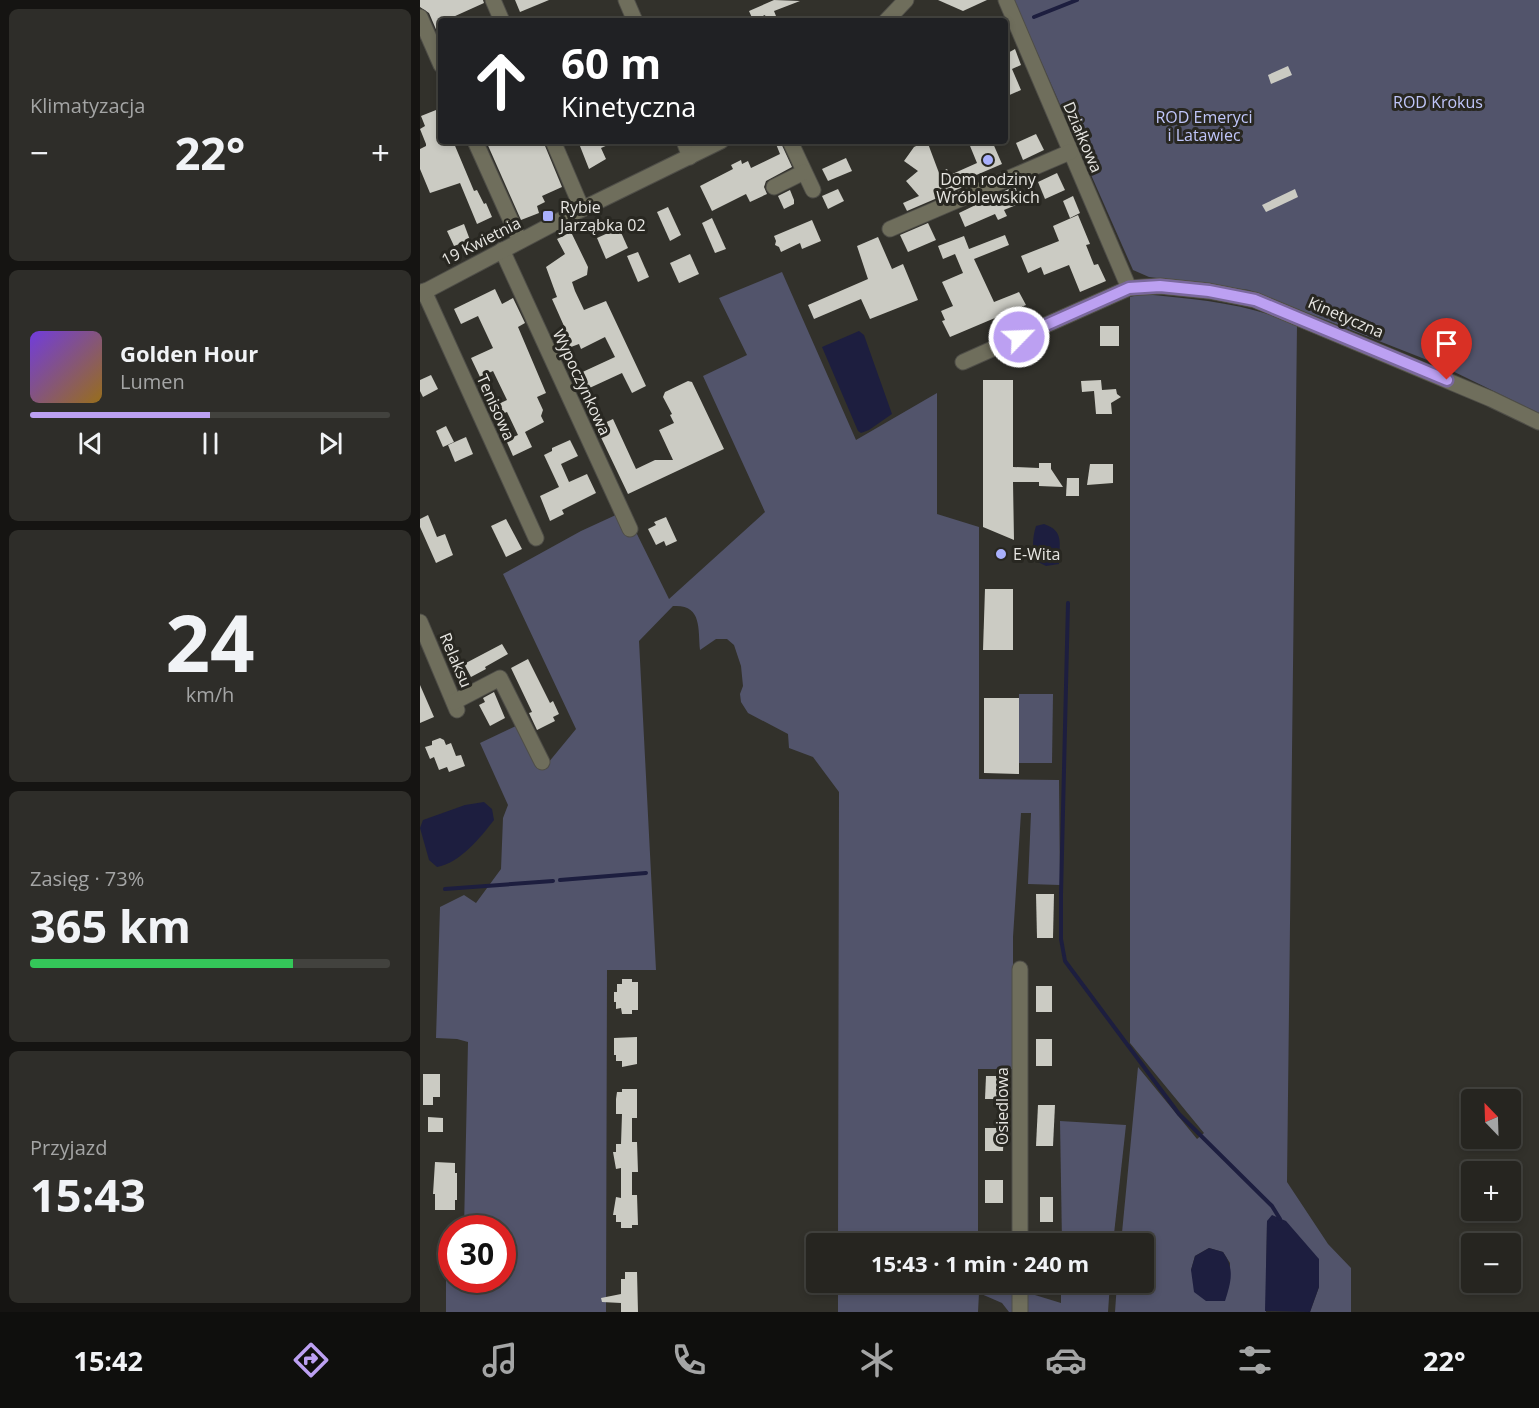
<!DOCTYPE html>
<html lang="pl">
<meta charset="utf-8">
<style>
body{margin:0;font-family:"Open Sans",sans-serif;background:#2e2d29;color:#f1f3f6;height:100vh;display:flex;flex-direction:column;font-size:22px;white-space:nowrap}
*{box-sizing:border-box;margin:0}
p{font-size:20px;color:#a4a5a5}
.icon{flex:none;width:33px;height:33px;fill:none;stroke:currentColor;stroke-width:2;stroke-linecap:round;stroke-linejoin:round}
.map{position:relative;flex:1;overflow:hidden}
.panel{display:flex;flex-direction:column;gap:9px;padding:9px;background:#151412;width:420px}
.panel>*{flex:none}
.top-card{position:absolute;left:18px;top:18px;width:570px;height:126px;border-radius:6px;box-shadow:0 3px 9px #0003,0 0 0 2px #42423e;background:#202124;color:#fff;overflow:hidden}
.needle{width:39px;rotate:337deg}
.buttons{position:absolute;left:1041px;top:1089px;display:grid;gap:12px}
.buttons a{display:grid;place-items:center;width:60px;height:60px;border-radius:6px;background:#262520;box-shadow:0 3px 9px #0003,0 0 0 2px #42423e;font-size:30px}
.speed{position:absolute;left:18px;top:1215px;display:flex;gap:12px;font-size:30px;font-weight:700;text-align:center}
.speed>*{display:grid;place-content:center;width:78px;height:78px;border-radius:50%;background:#262520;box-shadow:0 3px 9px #0003,0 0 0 2px #42423e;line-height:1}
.speed .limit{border:9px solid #d22;background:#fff;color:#111}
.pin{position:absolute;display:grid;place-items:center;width:51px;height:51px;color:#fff;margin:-62px -26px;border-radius:50% 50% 50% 0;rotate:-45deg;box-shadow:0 0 6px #0007}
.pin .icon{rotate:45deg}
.me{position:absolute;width:66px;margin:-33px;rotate:66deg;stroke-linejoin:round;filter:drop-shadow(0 0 4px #0008)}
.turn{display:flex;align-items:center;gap:21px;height:126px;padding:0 24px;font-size:27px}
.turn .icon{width:78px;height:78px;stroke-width:2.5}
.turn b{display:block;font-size:42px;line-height:51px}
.big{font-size:45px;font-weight:700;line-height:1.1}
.panel .widget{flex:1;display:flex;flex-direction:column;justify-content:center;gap:9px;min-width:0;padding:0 21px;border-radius:9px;background:#2e2d29}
.panel .dial{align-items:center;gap:0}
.dial b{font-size:78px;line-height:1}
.song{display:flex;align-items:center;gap:18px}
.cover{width:72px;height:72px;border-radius:9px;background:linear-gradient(135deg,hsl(260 70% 55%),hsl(40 70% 35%))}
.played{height:6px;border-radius:3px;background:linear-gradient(90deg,#bca0f2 50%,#42423e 50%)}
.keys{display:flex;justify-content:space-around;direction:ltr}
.heat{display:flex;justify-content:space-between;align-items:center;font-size:33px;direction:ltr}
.charge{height:9px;border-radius:4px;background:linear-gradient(90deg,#34c759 73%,#42423e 0)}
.trip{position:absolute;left:386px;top:1233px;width:348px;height:60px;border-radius:6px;background:#262520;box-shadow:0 3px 9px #0003,0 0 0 2px #42423e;font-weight:700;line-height:60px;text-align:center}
.tab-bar{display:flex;height:96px;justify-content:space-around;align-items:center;background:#0f0f0d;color:#a4a5a5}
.tab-bar .icon{width:42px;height:42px}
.tab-bar .current{color:#bca0f2}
.tab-bar b{font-size:27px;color:#f1f3f6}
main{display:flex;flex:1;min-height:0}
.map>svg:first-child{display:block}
.green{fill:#52546b;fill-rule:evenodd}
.water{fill:#1d1e3f}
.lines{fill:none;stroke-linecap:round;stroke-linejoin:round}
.stream{stroke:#1d1e3f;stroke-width:4}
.building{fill:#cbcbc3}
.minor-casing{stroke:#4f4e48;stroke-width:17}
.minor{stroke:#6f6e5c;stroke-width:15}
.route-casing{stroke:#7a689d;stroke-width:15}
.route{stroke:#bca0f2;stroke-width:10}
.poi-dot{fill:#a9b0fc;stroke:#282721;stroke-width:2}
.labels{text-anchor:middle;stroke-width:6;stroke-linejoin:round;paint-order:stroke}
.park-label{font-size:16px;fill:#c0c6fa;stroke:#282721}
.street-label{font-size:16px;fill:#e7e6e2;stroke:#282721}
.poi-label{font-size:16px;fill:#e7e6e2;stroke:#282721;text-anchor:start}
</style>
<main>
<section class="panel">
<div class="widget"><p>Klimatyzacja</p>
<div class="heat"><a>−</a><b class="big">22°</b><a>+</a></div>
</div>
<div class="widget">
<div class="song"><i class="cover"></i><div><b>Golden Hour</b><p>Lumen</p></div></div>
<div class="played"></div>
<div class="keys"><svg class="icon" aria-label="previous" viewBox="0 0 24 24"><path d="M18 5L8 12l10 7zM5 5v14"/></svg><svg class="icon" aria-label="pause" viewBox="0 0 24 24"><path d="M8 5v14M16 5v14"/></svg><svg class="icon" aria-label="next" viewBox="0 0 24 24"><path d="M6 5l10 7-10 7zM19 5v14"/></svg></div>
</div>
<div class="widget dial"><b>24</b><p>km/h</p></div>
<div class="widget"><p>Zasięg · 73%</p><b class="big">365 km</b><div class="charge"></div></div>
<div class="widget"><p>Przyjazd</p><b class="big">15:43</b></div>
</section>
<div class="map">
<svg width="1119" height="1312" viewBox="0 0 1119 1312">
<rect width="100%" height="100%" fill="#32312b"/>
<!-- green -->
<g class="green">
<polygon points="594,0 1119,0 1119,413 1020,365 829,290 729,277 713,270"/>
<path d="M362 272 436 440 517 393V514L559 527V779L639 780 640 885 608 884 611 813H601L593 937V1069H558V1243H418L419 792 393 757 369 748 368 734 328 713 321 702 320 694 323 686 321 666 314 645 307 639H296L280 650C278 628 282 604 253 606L219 641 236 970H187L186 1312H26V1245H31L32 1280H82V1228H44L48 1042 37 1039 16 1038 20 907 44 895 56 903 81 869 83 818 88 805 60 743 98 725 128 763 156 729 83 574 161 531 198 514 214 528 249 599 345 512 283 376 327 355 299 298Z"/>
<path d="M722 294C775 299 828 303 877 325L867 1182 908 1244 931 1268V1312H890L899 1287 847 1222 846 1312H695L697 1283 723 1282V1244L701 1243 718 1067 777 1139 784 1133 710 1043V297ZM789 1248 803 1252 810 1263V1283L771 1270 775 1256Z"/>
<polygon points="599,694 633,694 632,763 599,763"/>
<polygon points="640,1121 706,1125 693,1243 642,1243"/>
<polygon points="418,1283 592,1283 592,1312 589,1312 582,1303 559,1293 558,1312 418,1312"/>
<polygon points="641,1283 690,1283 688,1312 607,1312 607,1284 615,1295 641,1303"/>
</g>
<!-- water -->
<g class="water">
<polygon points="439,331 444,335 472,414 449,430 441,433 438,431 402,347"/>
<path d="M624 524C645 531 639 544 639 564L626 566 614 560C613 548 612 538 616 526Z"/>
<path d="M64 802 72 809 74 820C60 838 40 863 17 867L9 860 0 828 3 820 45 805Z"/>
<polygon points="852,1215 866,1221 899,1259 899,1287 890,1312 845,1311 847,1221"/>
<path d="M789 1248 803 1252C815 1269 811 1282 805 1301H786L774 1292 771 1270 775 1256Z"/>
</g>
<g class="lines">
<!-- stream -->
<g class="stream">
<polyline points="614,17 657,0"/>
<polyline points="648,603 641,894 641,939 645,961 759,1114 852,1206 860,1219"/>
<polyline points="140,880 226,873"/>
<polyline points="25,889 133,881"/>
</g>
</g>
<!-- building -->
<g class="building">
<polygon points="0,0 63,0 64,3 33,17 34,21 21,21 21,41 9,13 0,7"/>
<polygon points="95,0 129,0 100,12"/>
<polygon points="354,0 380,1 354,11 358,21 347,21 345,15 333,20 329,11"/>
<polygon points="518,0 567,0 543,11"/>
<polygon points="595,49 601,65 592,69 601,90 585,97 585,52 586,54"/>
<polygon points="868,66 872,75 851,84 848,75"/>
<polygon points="21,108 21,141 33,141 54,191 57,190 64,204 66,203 72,217 57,224 40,183 10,193 0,169 0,149 6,146 6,144 0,129 5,126 1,116"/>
<polygon points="616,134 624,150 603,160 596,143"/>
<polygon points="66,141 123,141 142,187 122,196 125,202 117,206 119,213 101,220"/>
<polygon points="158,141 197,141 181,148 186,159 169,169"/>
<polygon points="360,141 372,167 346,181 344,187 347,194 330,202 326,194 292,211 280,186 313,169 311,165 321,160 322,164 328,161 331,168 360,154 356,144"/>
<polygon points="507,141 519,173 527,169 530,175 557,163 548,141 572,141 582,164 547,179 550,184 487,211 483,203 499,196 486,181 498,171 484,161 494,147"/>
<polygon points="426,158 432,171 408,181 402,169"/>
<polygon points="637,173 645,190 625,199 618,182"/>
<polygon points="595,186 601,203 584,210 587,216 578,220 575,214 545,227 539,213"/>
<polygon points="418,189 424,201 408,209 402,196"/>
<polygon points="875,189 878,197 846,212 842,205"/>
<polygon points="370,190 374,200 374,204 364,209 358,196"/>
<polygon points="653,196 660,213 650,218 643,201"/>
<polygon points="248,207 261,235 250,241 237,212"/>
<polygon points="658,215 670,244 666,245 674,265 678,264 686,281 660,292 649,265 624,275 621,267 608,273 601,256 639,241 633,226"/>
<polygon points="292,218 306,249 295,253 282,223"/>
<polygon points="392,220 401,241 382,249 380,243 361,252 359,247 355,245 356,241 354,236"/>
<polygon points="508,223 516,240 488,252 480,235"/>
<polygon points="44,224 50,240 34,246 27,231"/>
<polygon points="199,228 208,248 186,259 177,238"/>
<polygon points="151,232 168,267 167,275 152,282 155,291 164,310 186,301 226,386 212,393 202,373 163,391 156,375 195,357 185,337 161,349 159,344 140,351 142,342 138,329 144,326 132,299 137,297 126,267 145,254 137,239"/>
<polygon points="585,235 589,245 554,259 574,302 599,292 606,305 530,337 522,321 525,320 521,311 533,306 522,282 543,273 535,254 523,259 518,246 544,236 549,249"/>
<polygon points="458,237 472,269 483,264 498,300 450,319 441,299 394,319 388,305 448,279 437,246"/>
<polygon points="218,252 229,277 218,282 207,256"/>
<polygon points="270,254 279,274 259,283 250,263"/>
<polygon points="75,289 82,304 93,298 105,323 98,327 126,393 117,397 123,410 121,416 124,422 105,432 112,447 93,456 86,440 98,435 87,412 76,416 72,407 87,400 73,371 60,377 51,358 73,348 58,316 41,324 34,309"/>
<rect x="680" y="326" width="19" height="20"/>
<polygon points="11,375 18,389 3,397 0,391 0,380"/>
<polygon points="563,380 593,380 593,467 619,468 619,463 631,463 631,469 643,487 619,486 619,482 593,482 594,540 563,527"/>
<polygon points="681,380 682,390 696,389 697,394 701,397 691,403 692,414 676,414 674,391 662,392 661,381"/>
<polygon points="268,381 272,382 304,449 208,494 176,427 193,419 216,469 235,460 253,460 239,430 254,423 250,415 252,414 243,397 245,392"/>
<polygon points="26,426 34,442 23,447 16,431"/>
<polygon points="46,437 53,454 35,462 28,445"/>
<polygon points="150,440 158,456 141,464 149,482 167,474 176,493 142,510 144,514 130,521 120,496 139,487 124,455 132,451 132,448"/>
<polygon points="670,464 693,464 693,483 667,485"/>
<polygon points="647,478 659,478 659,496 646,496"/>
<polygon points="8,515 17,537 25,534 33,555 16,563 0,527 0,519"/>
<polygon points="246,517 257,541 246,546 244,541 236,545 228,529 236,525 234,522"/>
<polygon points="86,519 102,549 86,557 71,526"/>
<polygon points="565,589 593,589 593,650 563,650"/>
<polygon points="82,644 88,654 65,667 66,669 51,677 44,664"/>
<polygon points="108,659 130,703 133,701 139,714 133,717 135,721 117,730 109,713 112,712 91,668"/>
<polygon points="0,685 14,717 0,723"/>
<polygon points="74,692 85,718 70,726 59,705 65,702 63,698"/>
<polygon points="564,698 599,698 599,774 564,773"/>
<polygon points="20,738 24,740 26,745 31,743 36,756 41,755 45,766 29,772 27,767 19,770 14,757 10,759 5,747 12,745 12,741"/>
<polygon points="616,894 634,894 633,938 617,938"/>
<polygon points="202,979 212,979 212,982 218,982 218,1010 212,1010 212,1014 202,1014 201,1008 196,1009 196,1002 194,1002 194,992 197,992 197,984 202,984"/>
<rect x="616" y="986" width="16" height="26"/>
<polygon points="217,1037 217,1064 202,1067 202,1061 196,1061 196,1055 194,1055 194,1038"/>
<rect x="616" y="1039" width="16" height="27"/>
<polygon points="3,1074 20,1074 20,1097 13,1097 13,1105 3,1105"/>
<polygon points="566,1076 584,1076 584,1099 565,1099"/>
<polygon points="202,1089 217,1089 217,1118 212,1118 212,1142 217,1142 218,1172 212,1172 212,1195 217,1195 218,1225 212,1225 212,1228 201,1228 201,1222 196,1222 196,1215 193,1215 196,1197 201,1198 201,1168 196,1169 193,1152 196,1152 196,1144 201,1144 202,1114 196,1114 196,1099 197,1092 202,1092"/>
<polygon points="618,1105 635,1105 633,1146 616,1146"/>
<polygon points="8,1117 23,1118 23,1132 8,1132"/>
<polygon points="565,1128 584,1128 583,1151 565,1151"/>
<polygon points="15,1162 35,1163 35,1173 37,1173 37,1200 35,1200 35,1210 15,1210 15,1194 13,1194"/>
<rect x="565" y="1180" width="18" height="23"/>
<rect x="620" y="1197" width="13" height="25"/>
<rect x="565" y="1232" width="18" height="12"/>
<polygon points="205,1272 217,1272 218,1312 201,1312 201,1303 182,1302 181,1298 201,1294 201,1279 205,1279"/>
</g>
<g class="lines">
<!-- minor casing -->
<g class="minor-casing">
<g id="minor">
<polyline points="73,0 82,21"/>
<polyline points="206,0 215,21"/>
<polyline points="586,0 709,288"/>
<polyline points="0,17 21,65"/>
<polyline points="466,21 486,0"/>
<polyline points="55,141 100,241"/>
<polyline points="133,141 162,209"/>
<polyline points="264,141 270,157"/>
<polyline points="370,141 393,190"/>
<polyline points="354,187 384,172"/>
<polyline points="470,229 650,152"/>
<polyline points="82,250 210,529"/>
<polyline points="4,291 116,538"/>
<polyline points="0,294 150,215 301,141"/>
<polyline points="543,362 709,288 740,286 789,291 835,300 1071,399 1119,422"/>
<polyline points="0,622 37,710"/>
<polyline points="34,702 80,678 122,762"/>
<polyline points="600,1244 600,969"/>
<polyline points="600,1312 600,1282"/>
</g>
</g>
<!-- minor -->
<use href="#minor" class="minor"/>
</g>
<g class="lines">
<!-- route casing -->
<g class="route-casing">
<polyline id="route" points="599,337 709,288 740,286 789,291 835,300 1027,380"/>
</g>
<!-- route -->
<use href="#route" class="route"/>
</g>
<!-- markers -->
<g class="poi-dot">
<circle cx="568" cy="160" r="6"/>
<rect x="122" y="210" width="12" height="12" rx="3"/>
<circle cx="581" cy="554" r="6"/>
</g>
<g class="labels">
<!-- park labels -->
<g class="park-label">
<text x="1018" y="108">ROD Krokus</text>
<text x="784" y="123">ROD Emeryci<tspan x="784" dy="18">i Latawiec</tspan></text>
</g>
<!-- street labels -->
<g class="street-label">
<text transform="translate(663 137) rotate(67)" y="6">Działkowa</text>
<text transform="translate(61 241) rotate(-27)" y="6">19 Kwietnia</text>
<text transform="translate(926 317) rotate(23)" y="6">Kinetyczna</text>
<text transform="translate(162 382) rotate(65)" y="6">Wypoczynkowa</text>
<text transform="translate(76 407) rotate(66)" y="6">Tenisowa</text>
<text transform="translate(36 660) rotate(67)" y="6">Relaksu</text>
<text transform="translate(582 1106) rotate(-90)" y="6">Osiedlowa</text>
</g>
<!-- poi labels -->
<g class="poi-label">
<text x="568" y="185" text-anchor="middle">Dom rodziny<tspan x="568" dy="18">Wróblewskich</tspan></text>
<text x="140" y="213">Rybie<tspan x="140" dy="18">Jarząbka 02</tspan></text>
<text x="593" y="560">E-Wita</text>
</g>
</g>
</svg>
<div class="buttons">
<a><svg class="needle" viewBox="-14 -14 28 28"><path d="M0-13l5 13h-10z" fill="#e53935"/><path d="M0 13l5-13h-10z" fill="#a4a5a5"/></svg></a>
<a>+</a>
<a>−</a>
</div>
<div class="speed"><div class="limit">30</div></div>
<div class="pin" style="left:1027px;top:380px;background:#d93025"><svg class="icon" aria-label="arrive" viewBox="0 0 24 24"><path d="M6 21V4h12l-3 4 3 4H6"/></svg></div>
<svg class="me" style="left:599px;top:337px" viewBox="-20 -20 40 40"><circle r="17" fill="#bca0f2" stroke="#fff" stroke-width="3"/><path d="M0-11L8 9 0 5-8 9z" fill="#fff"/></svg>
<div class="trip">15:43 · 1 min · 240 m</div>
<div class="top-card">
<div class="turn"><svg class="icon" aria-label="ahead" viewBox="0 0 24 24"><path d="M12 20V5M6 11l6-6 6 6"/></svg><div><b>60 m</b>Kinetyczna</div></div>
</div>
</div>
</main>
<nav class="tab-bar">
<b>15:42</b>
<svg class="icon current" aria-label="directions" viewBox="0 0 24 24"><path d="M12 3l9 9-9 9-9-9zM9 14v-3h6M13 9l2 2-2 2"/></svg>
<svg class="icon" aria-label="music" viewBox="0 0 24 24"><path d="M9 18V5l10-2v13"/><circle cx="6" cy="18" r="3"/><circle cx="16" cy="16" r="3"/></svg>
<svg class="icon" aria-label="phone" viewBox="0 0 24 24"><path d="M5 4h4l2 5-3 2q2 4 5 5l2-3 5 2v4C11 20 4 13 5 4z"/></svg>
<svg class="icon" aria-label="climate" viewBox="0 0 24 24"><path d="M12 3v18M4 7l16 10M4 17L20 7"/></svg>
<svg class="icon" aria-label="car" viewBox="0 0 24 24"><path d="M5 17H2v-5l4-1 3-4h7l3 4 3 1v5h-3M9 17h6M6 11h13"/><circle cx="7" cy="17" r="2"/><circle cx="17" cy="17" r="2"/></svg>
<svg class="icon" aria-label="filters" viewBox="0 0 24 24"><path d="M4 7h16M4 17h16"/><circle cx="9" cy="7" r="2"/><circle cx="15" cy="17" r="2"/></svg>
<b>22°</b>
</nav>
